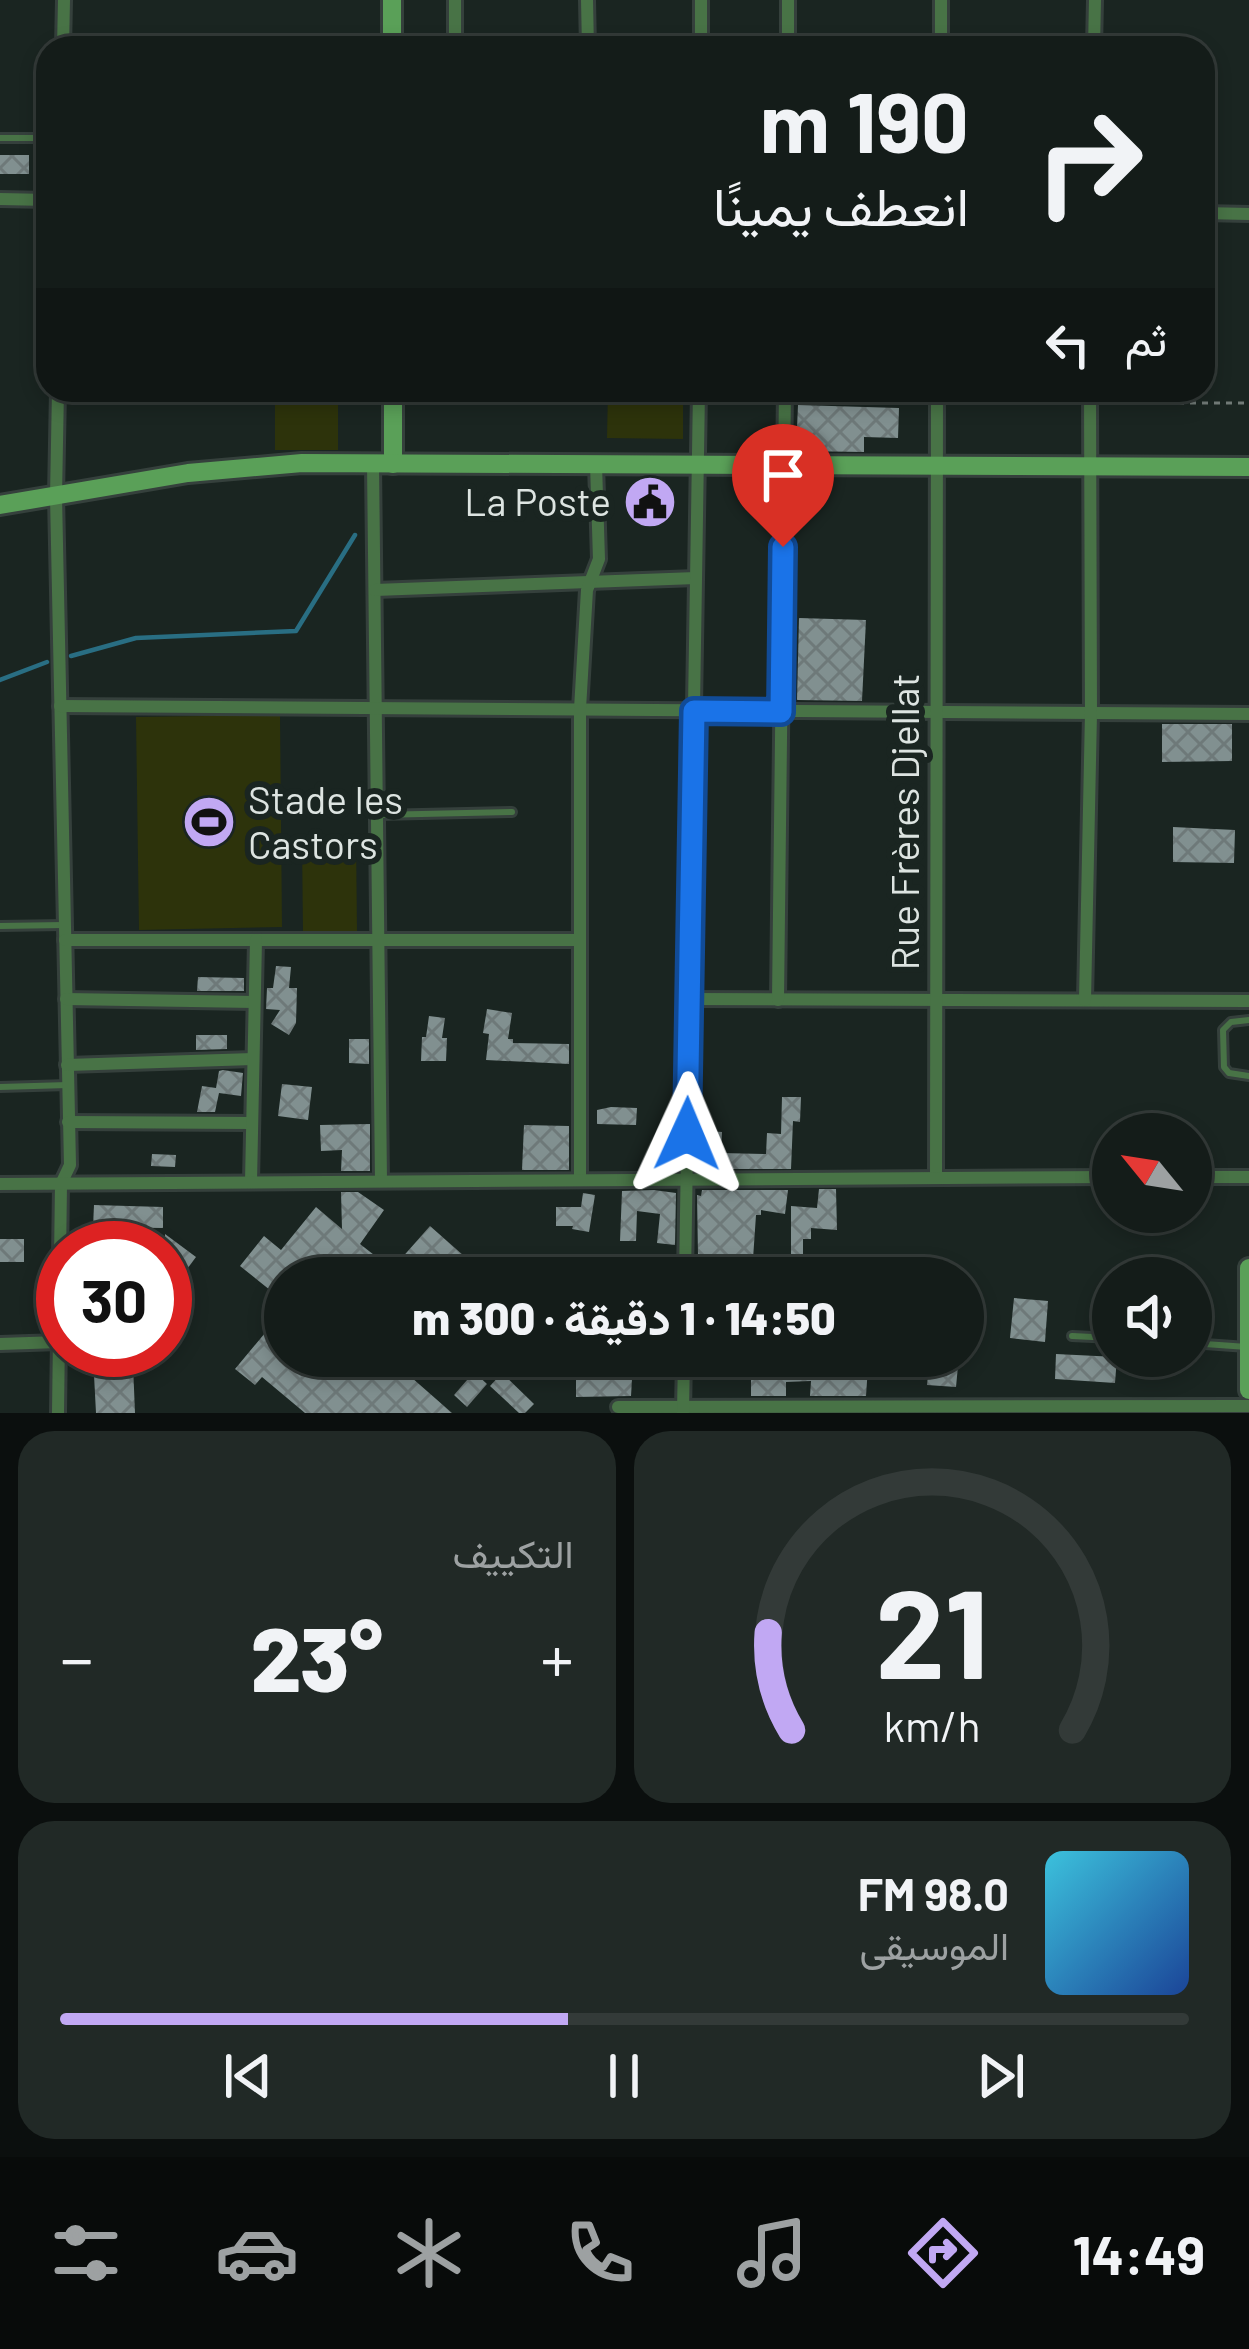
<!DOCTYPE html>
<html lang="ar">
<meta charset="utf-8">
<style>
body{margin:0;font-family:Barlow,Vazirmatn,sans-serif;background:#212926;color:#f1f3f6;direction:rtl;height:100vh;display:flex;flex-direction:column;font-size:45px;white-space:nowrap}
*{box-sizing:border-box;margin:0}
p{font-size:39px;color:#9da1a2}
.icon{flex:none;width:66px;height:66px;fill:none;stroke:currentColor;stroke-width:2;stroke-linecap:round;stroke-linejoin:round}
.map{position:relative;height:1413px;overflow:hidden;direction:ltr}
.drawer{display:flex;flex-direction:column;gap:18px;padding:18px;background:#0b0f0e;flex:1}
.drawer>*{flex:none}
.top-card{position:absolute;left:36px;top:36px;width:1179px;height:366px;border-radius:36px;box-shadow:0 6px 18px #0003,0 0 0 3px #333a38;direction:rtl;background:#141c19;color:#f1f3f6;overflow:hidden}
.needle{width:78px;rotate:300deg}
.controls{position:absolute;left:1092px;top:1113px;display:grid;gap:24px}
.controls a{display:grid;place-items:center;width:120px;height:120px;border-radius:50%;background:#141c19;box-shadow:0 6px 18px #0003,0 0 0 3px #333a38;font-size:60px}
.speed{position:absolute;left:36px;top:1221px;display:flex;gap:24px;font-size:60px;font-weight:700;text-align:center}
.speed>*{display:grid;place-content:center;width:156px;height:156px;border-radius:50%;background:#141c19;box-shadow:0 6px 18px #0003,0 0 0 3px #333a38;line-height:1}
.speed .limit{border:18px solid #d22;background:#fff;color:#111}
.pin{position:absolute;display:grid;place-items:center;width:102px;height:102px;color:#fff;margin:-123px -51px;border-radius:50% 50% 50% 0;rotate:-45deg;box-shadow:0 0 12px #0007}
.pin .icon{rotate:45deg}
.me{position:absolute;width:132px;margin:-66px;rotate:1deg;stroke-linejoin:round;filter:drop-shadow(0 0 9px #0008)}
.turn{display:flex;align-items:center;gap:42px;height:252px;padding:0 48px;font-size:54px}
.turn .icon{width:156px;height:156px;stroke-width:2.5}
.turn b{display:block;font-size:84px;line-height:102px}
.then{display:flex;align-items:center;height:114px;padding:0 48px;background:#0003;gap:24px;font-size:45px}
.big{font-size:90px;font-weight:800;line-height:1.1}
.drawer .widget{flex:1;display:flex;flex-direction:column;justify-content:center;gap:18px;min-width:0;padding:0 42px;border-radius:36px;background:#212926}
.drawer .dial{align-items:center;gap:0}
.dial svg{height:312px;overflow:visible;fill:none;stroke:#333a38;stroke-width:7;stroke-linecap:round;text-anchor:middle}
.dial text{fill:#f1f3f6;stroke:none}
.song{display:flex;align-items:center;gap:36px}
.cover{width:144px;height:144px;border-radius:18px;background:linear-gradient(135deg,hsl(190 70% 55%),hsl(220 70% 35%))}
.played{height:12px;border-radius:6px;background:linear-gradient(90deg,#c1a8f3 45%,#333a38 45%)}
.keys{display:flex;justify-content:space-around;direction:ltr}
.heat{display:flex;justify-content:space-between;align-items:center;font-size:66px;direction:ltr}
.drawer .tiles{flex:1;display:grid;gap:18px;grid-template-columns:1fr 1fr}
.widget:last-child{grid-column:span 2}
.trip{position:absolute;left:264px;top:1257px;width:720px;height:120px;border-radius:60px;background:#141c19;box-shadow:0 6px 18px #0003,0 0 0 3px #333a38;font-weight:800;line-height:120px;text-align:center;direction:rtl}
.menu{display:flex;height:192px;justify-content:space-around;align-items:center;background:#080b0a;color:#9da1a2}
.menu .icon{width:84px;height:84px}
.menu .on{color:#c1a8f3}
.menu b{font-size:54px;color:#f1f3f6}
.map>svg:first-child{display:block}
.grass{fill:#2d330b}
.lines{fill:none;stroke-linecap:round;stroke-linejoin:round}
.stream{stroke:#296e83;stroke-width:4.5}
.building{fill:url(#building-cross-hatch)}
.service-casing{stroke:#35403c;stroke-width:12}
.minor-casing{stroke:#35403c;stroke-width:18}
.secondary-casing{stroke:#35403c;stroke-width:24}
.path{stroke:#717a77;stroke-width:3;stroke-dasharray:6 6;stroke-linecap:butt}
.service{stroke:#487346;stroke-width:6}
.minor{stroke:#487346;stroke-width:12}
.secondary{stroke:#5aa058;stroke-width:18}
.route-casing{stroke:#114b97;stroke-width:30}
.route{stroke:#1a73e8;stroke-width:21}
.labels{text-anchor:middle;stroke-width:12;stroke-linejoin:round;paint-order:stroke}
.poi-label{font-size:39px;fill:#dde4e1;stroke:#1a2521;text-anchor:end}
.street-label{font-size:39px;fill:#dde4e1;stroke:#1a2521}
</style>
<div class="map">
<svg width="1249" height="1413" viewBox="0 0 1249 1413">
<defs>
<pattern id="building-cross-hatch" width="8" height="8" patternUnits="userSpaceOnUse" patternTransform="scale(3)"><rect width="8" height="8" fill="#819090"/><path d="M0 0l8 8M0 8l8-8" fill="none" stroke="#6e7979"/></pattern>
</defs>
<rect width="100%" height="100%" fill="#1a2521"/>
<!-- grass -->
<g class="grass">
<rect x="275" y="390" width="63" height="60"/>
<polygon points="608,390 683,390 683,439 607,438"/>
<polygon points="280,715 282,927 139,930 136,717"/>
<polygon points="302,838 356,838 357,932 303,934"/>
</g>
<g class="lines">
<!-- stream -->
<g class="stream">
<polyline points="71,656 136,638 296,631 355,535"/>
<polyline points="0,680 47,662"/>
</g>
</g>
<!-- building -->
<g class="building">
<rect x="0" y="155" width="29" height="19"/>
<polygon points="798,405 899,408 898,438 864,437 864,452 796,451"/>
<polygon points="799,618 866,620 862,701 797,700"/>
<polygon points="1162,724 1232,724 1232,761 1162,762"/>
<polygon points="1173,827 1235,830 1234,863 1173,862"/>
<polygon points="276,966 291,967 289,988 297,988 296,1023 289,1035 271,1024 280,1010 266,1009 267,988 273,988"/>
<polygon points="198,977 244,978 244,991 197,991"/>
<polygon points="487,1009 512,1013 508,1039 513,1039 513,1043 569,1044 569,1064 486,1060 489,1034 483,1033"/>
<polygon points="429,1016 445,1018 442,1038 447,1038 446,1061 421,1061 422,1037 426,1037"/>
<polygon points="196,1035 227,1035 227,1049 196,1050"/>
<polygon points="349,1039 369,1039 369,1064 349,1063"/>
<polygon points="223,1070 243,1073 241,1096 219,1093 215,1112 197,1112 202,1086 216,1088 219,1071"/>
<polygon points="282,1084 312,1087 308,1120 278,1116"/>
<polygon points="782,1097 801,1097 800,1122 793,1121 791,1169 708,1169 709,1131 722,1132 721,1153 766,1154 767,1133 781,1134"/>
<polygon points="611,1107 637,1108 636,1125 597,1124 597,1110"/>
<polygon points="370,1124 370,1171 341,1171 342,1150 321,1151 320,1125"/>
<polygon points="524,1125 569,1126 569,1170 522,1170"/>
<polygon points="152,1154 176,1155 175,1167 151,1166"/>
<polygon points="819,1189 836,1189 837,1230 811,1228 811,1239 803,1239 803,1263 791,1263 791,1206 817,1208"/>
<polygon points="654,1190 676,1193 675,1245 657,1243 660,1214 637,1211 636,1241 620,1241 622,1191"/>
<polygon points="702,1190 788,1190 785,1214 761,1210 761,1215 756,1215 753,1259 737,1258 735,1278 722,1278 724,1257 698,1256 697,1195 701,1196"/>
<polygon points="341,1192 358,1192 384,1210 360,1244 392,1269 430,1226 489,1278 341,1278 325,1265 315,1278 285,1278 285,1302 240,1266 264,1236 281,1250 316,1207 342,1229"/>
<polygon points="583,1193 595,1195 589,1232 572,1229 573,1226 556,1226 556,1207 581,1207"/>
<polygon points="94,1205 163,1207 163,1228 93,1227"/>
<polygon points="165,1234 196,1257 173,1288 165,1282"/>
<rect x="0" y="1239" width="24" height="23"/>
<polygon points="1014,1298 1048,1301 1045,1342 1010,1338"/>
<polygon points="265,1333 285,1350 285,1356 292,1356 301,1363 306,1356 387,1356 452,1413 305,1413 262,1377 255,1385 235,1369"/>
<polygon points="119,1350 133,1364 135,1413 96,1413 94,1375 86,1375 85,1351"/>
<polygon points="1056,1354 1117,1357 1115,1383 1055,1379"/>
<polygon points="762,1356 781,1356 781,1367 868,1367 866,1396 810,1396 811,1381 786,1382 786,1396 751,1396 751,1380 763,1380"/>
<polygon points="897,1356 954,1356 953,1366 958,1366 956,1387 927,1385 928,1375 895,1372"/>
<polygon points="474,1372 487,1384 467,1407 454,1395"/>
<polygon points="502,1373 534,1404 525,1413 519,1413 490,1386"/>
<polygon points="576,1378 632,1379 631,1396 576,1397"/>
</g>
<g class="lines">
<!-- service casing -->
<g class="service-casing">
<g id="service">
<polyline points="0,138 48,138"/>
<polyline points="377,815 512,812"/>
<polyline points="0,926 64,925"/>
<polyline points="1249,1020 1231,1022 1223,1030 1224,1067 1229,1073 1249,1076"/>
<polyline points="0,1087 68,1085"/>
<polyline points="1072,1336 1113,1338"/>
<polyline points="1191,1343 1247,1347"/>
</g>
</g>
<!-- minor casing -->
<g class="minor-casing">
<g id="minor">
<polyline points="455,0 455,44 561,44"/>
<polyline points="587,0 588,48"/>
<polyline points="63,48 64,0"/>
<polyline points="701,48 701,0"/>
<polyline points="788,48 788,0"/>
<polyline points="941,48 941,0"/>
<polyline points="1094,48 1095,0"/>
<polyline points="0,199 48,200"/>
<polyline points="1203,213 1249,214"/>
<polyline points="58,390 56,496 70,1165 61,1184 58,1413"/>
<polyline points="373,463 381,1181"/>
<polyline points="375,590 696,578"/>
<polyline points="60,706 1249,714"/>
<polyline points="65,940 580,940"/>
<polyline points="66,999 254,1002"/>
<polyline points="689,999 1249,1001"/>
<polyline points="778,1000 785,390"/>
<polyline points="1085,1000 1091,713 1090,390"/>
<polyline points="67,1065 253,1059"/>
<polyline points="68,1122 252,1123"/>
<polyline points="1191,1177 1249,1177"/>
<polyline points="936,1178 937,390"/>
<polyline points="580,1179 580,709 587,590 599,559 596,464"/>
<polyline points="251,1182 256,940"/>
<polyline points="0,1184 1113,1177"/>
<polyline points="685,1278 699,390"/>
<polyline points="0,1344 59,1342"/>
<polyline points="618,1407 1249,1406"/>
<polyline points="683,1412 684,1356"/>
</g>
</g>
<!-- secondary casing -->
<g class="secondary-casing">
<g id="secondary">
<polyline points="392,0 392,48"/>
<polyline points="393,390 393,464"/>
<polyline points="0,505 188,473 302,463 1249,467"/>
<polyline points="1249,1268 1249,1390"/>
</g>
</g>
<!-- path -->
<polyline class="path" points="1167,390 1167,403 1249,403"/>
<!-- service -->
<use href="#service" class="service"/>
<!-- minor -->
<use href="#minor" class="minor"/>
<!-- secondary -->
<use href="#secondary" class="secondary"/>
</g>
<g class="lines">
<!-- route casing -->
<g class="route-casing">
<polyline id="route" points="687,1134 694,711 781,712 783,547"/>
</g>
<!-- route -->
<use href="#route" class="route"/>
</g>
<!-- icons -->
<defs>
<g id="civic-disc" transform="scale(2.7)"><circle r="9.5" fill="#c1a8f3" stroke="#1a2521"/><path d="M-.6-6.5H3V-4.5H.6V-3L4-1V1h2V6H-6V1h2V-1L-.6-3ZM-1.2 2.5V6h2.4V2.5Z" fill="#111"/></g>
<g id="stadium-disc" transform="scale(2.7)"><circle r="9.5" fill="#c1a8f3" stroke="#1a2521"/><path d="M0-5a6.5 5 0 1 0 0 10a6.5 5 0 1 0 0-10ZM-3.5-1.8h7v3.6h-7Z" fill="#111"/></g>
</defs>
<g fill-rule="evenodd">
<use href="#civic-disc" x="650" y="502"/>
<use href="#stadium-disc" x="209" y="822"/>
</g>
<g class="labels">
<!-- poi labels -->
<g class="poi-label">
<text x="611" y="516">La Poste</text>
<text x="248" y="814" text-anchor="start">Stade les<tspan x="248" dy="45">Castors</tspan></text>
</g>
<!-- street labels -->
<g class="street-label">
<text transform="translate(905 822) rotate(-90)" y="14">Rue Frères Djellat</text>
</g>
</g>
</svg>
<div class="controls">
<a><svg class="needle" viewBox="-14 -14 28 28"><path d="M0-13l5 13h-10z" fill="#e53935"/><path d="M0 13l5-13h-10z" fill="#9da1a2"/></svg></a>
<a><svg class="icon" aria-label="sound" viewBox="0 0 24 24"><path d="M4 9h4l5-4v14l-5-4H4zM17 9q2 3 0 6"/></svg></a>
</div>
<div class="speed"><div class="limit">30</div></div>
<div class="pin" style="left:783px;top:547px;background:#d93025"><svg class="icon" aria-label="arrive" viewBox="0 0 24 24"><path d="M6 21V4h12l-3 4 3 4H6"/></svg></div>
<svg class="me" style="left:687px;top:1134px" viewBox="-20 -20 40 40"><path d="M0-17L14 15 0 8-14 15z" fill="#1a73e8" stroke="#fff" stroke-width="4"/></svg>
<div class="trip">14:50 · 1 دقيقة · 300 m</div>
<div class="top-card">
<div class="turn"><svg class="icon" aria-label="right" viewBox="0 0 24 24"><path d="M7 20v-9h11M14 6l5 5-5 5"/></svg><div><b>190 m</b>انعطف يمينًا</div></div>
<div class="then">ثم<svg class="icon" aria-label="left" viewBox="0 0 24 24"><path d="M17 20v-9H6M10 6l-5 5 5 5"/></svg></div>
</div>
</div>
<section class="drawer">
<div class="tiles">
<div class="widget dial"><svg viewBox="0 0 100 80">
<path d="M14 69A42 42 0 1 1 86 69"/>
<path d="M14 69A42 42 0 0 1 8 44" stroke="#c1a8f3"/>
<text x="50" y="56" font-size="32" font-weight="700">21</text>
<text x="50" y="72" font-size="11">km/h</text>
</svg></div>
<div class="widget"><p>التكييف</p>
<div class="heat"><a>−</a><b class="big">23°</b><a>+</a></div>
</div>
<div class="widget">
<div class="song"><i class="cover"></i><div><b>98.0 FM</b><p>الموسيقى</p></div></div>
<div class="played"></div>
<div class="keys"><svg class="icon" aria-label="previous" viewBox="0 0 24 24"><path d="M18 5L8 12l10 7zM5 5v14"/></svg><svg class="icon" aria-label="pause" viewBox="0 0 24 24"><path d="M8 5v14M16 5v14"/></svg><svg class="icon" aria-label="next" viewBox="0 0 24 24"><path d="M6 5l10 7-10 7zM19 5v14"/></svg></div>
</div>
</div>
</section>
<nav class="menu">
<b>14:49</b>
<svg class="icon on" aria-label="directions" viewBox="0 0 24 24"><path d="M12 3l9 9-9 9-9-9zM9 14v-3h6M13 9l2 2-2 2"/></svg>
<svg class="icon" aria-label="music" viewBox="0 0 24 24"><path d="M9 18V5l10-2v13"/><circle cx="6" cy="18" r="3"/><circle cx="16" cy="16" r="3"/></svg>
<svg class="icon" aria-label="phone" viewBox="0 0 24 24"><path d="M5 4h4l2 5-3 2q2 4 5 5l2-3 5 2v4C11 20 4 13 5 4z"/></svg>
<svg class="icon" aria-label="climate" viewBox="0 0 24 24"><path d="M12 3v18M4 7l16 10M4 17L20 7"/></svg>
<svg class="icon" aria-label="car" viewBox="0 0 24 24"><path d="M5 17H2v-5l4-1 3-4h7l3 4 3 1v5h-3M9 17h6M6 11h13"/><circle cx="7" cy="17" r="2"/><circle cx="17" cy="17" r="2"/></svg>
<svg class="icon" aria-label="filters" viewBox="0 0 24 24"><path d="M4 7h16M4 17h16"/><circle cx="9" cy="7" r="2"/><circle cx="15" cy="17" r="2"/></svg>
</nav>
